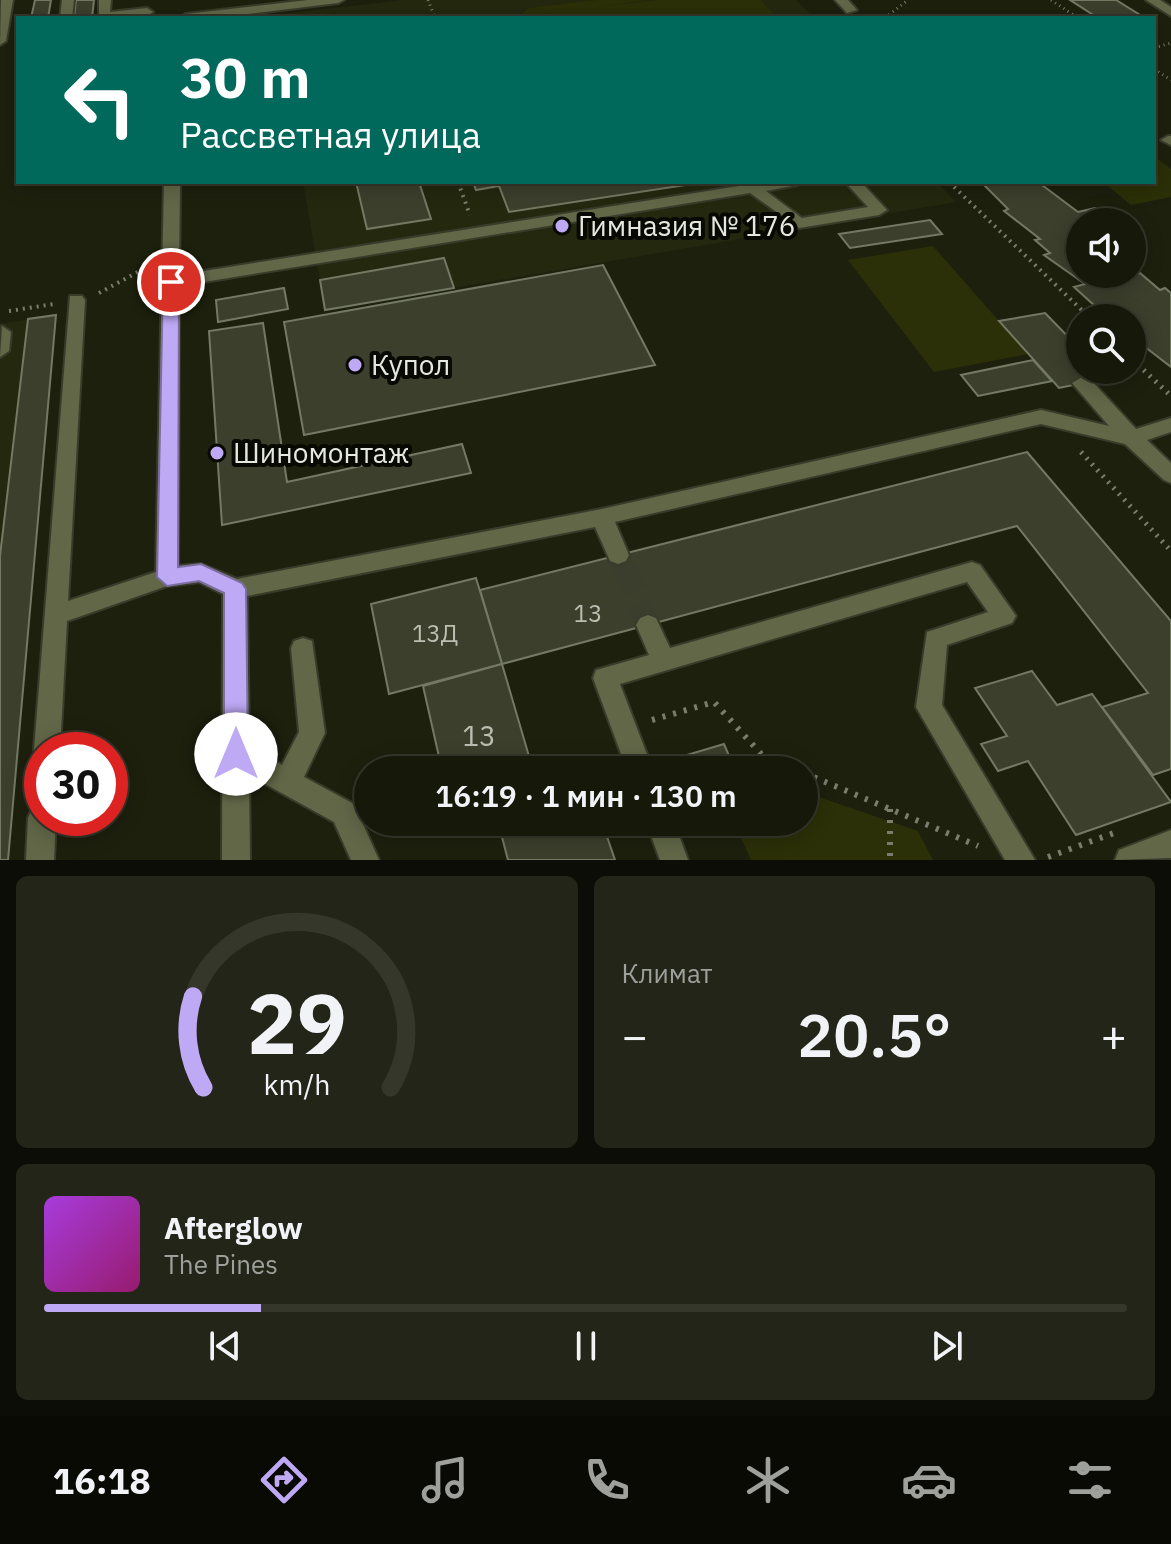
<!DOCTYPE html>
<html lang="ru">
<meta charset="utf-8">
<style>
body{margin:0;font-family:"IBM Plex Sans",sans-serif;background:#232518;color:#f1f3f6;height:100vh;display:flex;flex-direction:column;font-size:30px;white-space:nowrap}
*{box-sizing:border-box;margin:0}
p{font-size:26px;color:#9ea09c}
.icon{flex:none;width:44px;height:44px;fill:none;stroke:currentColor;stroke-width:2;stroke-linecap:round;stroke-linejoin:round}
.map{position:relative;height:860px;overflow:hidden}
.side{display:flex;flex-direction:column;gap:16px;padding:16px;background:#0c0d06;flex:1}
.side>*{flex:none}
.guide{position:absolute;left:16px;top:16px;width:1140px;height:168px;border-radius:0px;box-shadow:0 4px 20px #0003,0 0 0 2px #35372b;background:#00695c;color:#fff;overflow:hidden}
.buttons{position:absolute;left:1066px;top:208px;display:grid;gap:16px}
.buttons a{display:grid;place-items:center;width:80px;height:80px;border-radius:50%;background:#16180a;box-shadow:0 4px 20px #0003,0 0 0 2px #35372b;font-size:40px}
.speed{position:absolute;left:24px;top:732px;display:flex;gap:16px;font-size:40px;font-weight:700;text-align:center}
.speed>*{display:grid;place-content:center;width:104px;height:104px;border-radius:50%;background:#16180a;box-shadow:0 4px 20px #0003,0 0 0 2px #35372b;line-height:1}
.speed .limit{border:12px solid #d22;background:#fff;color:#111}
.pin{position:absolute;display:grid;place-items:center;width:68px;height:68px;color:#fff;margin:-34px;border:4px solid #fff;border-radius:50%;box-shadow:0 2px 8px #0007}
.me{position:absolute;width:88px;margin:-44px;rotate:0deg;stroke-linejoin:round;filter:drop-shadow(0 0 6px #0008)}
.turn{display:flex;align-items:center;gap:28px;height:168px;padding:0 32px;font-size:36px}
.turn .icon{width:104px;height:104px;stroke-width:2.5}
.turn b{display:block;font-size:56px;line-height:68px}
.big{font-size:60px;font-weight:600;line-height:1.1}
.side .widget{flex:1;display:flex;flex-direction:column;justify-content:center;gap:12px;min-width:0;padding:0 28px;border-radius:12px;background:#232518}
.side .dial{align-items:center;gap:0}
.dial svg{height:208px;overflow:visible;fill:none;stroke:#35372b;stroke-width:7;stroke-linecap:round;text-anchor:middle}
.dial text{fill:#f1f3f6;stroke:none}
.song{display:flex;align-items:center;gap:24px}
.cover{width:96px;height:96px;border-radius:12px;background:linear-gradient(135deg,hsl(280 70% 55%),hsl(320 70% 35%))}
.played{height:8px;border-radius:4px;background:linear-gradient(90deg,#bea9f5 20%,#35372b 20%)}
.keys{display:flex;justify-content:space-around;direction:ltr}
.heat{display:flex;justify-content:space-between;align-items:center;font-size:44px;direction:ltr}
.side .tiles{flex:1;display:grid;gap:16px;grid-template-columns:1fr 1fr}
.widget:last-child{grid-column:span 2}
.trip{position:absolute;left:354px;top:756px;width:464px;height:80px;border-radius:40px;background:#16180a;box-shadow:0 4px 20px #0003,0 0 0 2px #35372b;font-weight:600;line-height:80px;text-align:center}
.dock{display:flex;height:128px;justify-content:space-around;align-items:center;background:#090a04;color:#9ea09c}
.dock .icon{width:56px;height:56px}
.dock .current{color:#bea9f5}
.dock b{font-size:36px;color:#f1f3f6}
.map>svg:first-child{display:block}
.built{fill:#24280f}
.green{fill:#2b3008}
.building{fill:#3c3f2c;stroke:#747963;stroke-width:2}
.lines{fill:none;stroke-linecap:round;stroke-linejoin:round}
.minor-tunnel-far1{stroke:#3b3e2c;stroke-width:20;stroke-dasharray:20 10;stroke-linecap:butt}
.minor-tunnel{stroke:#3b3e2c;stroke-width:25;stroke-dasharray:25 13;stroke-linecap:butt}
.minor-casing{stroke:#393c2a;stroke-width:4}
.path-far3{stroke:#7a7d6d;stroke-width:3;stroke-dasharray:1 4;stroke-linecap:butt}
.path-far2{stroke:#7a7d6d;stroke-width:4;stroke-dasharray:2 5;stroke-linecap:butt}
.path-far1{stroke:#7a7d6d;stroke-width:5;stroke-dasharray:2 6;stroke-linecap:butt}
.path{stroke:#7a7d6d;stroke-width:6;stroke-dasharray:3 8;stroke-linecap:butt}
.minor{fill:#616747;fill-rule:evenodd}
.route{fill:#bea9f5;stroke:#7c6e9f;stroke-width:2}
.poi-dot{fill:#bea9f5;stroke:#080903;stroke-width:3}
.labels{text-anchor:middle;stroke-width:8;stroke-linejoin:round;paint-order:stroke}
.number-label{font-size:24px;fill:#bbbeb0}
.poi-label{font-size:28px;fill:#e5e8dc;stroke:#080903;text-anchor:start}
.near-number-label{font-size:28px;fill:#bbbeb0}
</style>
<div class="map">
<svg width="1171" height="860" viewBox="0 0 1171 860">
<rect width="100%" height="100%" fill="#1d200d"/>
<!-- built -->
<g class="built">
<polygon points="403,0 796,0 815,18 274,18 273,15"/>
<polygon points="303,182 936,182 956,202 325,310"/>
<polygon points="56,315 8,860 0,860 0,324"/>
</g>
<!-- green -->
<g class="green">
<polygon points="597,0 646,0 600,7 658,0 760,0 772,12 769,18 545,18 553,12 540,18 518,18 529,8"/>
<polygon points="1154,156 1171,169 1171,197 1131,205 1103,182 1154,182"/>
<polygon points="933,246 1028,354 934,372 848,260"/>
<polygon points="804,792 918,831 933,860 751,860 734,822 804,822"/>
</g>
<!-- building -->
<g class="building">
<polygon points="35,0 51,0 48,18 31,18"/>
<polygon points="76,0 94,0 92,18 74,18"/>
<polygon points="1070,0 1116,0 1145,18 1098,18"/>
<polygon points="356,182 419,182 431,219 367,229"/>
<polygon points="473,182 705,182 509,212 499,186 476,190"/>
<polygon points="981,182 1038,182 1078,212 1095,208 1109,221 1080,222 1080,274 1140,273 1160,290 1165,288 1171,293 1171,367 1136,340 1143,338 1132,328 1132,318 1116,318 1101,304 1095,306 1074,287 1085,284 1044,255 1050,253 1035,240 1040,239 1004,211 1008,209"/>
<polygon points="930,220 942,234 850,248 839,234"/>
<polygon points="444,258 454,288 325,310 320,280"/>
<polygon points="603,265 655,365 304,435 284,322"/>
<polygon points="284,288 288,309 218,322 216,300"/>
<polygon points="1045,313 1080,349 1080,370 1100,370 1107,378 1059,388 999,321"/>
<polygon points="56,315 8,860 0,860 0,556 28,319"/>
<polygon points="263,323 287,482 462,444 471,473 222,525 209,331"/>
<polygon points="1033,360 1052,381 978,396 961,375"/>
<polygon points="1027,452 1171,621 1171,769 1153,775 1102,707 1148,693 1017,526 502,664 480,590"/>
<polygon points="476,578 502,664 389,694 371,604"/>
<polygon points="502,664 533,770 442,770 423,686"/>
<polygon points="1032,671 1057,705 1092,694 1171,802 1076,835 1028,761 998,771 981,744 1007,736 975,688"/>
<polygon points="724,744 735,770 643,768"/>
<polygon points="581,758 585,770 539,770"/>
<polygon points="498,822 602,822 615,860 508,860"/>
</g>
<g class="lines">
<!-- minor-tunnel-far1 -->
<polyline class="minor-tunnel-far1" points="618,555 624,570"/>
<!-- minor-tunnel -->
<polyline class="minor-tunnel" points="624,568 648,625"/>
<!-- minor casing -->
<g class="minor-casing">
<g id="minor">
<polygon points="1,0 13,0 6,41 0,45"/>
<polygon points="62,0 74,0 72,18 60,18"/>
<polygon points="99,0 111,0 110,12 147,8 153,12 147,16 99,18"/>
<polygon points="308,0 344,0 338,3 216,18 180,18 186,14"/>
<polygon points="835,0 848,0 857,10 847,13"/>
<polygon points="1146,0 1160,0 1171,7 1171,16"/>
<polygon points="1168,136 1171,136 1171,145 1161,140"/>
<polygon points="164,182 180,182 179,275 764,182 800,182 797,185 766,191 802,218 868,207 845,182 861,182 887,210 879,215 799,228 750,193 179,286 178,566 201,564 237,579 602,509 1041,410 1109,426 1072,383 1082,377 1089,378 1136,429 1171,418 1171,432 1147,440 1171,463 1171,483 1164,480 1125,444 1041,424 615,522 629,555 626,561 618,564 610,561 595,527 247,596 249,747 282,765 299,732 291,648 294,641 303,638 312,641 325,733 304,777 354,804 379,860 351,860 334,822 249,775 250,860 222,860 223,594 199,582 167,586 67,621 60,750 42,750 42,760 34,750 70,296 82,296 85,300 68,601 156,572"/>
<polygon points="2,326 11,332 9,351 0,357"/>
<polygon points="972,562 980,565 1016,616 1012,623 947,645 942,705 1035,860 1005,860 916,707 927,632 988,612 967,582 620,684 653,770 627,770 593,678 596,670 649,655 636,625 640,618 648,615 656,618 670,648"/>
<polygon points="42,805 42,818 56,818 54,860 26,860 28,818 32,809"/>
<polygon points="646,822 674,822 688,860 660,860"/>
<polygon points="1171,830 1171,858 1115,860 1119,850"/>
</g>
</g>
<!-- path-far3 -->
<g class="path-far3">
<polyline points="428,0 435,18"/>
<polyline points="1051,0 1078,18"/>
<polyline points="885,18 908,0"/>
<polyline points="1154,48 1171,43"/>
<polyline points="1154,69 1171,80"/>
</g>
<!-- path-far2 -->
<g class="path-far2">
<polyline points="458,182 470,215"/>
<polyline points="949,182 1090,318"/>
<polyline points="99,293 149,266"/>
<polyline points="9,311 54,304"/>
</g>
<!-- path-far1 -->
<g class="path-far1">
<polyline points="1132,359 1171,396"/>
<polyline points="1081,452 1171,551"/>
</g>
<!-- path -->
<g class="path">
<polyline points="652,720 714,702 762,755 798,770"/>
<polyline points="804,773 978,846"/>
<polyline points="890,809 890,860"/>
<polyline points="1048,857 1114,833"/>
</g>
<!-- minor -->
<use href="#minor" class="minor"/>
</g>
<!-- route -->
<polygon class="route" points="171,277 179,282 178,567 201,564 242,583 246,589 248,754 244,762 236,765 227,762 224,754 224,593 199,581 167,586 157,577 163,282"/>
<!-- markers -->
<g class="poi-dot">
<circle cx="562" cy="226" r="8"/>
<circle cx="355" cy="365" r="8"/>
<circle cx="217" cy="453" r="8"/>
</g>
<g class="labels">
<!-- number labels -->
<g class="number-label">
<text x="588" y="622">13</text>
<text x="435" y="642">13Д</text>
</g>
<!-- poi labels -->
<g class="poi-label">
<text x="578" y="236">Гимназия № 176</text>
<text x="371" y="375">Купол</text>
<text x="233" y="463">Шиномонтаж</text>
</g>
<!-- near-number labels -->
<g class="near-number-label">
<text x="479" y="746">13</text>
</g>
</g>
</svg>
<div class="buttons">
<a><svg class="icon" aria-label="sound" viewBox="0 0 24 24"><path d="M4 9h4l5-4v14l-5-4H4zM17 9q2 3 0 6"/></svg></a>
<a><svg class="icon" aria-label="search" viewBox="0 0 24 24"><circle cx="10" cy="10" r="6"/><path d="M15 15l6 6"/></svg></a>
</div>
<div class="speed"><div class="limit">30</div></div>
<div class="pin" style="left:171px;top:282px;background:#d93025"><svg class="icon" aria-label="arrive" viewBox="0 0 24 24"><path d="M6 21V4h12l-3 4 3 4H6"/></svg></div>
<svg class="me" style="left:236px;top:754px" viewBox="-20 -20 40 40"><circle r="19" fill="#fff"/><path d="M0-13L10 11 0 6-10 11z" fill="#bea9f5"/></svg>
<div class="trip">16:19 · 1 мин · 130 m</div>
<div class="guide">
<div class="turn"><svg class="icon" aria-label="left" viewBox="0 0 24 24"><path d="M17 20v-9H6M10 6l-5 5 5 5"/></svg><div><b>30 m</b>Рассветная улица</div></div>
</div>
</div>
<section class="side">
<div class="tiles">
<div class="widget dial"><svg viewBox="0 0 100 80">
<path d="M14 69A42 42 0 1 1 86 69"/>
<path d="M14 69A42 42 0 0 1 10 34" stroke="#bea9f5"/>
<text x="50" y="56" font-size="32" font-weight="700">29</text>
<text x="50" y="72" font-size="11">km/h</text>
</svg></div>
<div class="widget"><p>Климат</p>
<div class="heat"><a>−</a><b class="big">20.5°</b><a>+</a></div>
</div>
<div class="widget">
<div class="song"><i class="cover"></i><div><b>Afterglow</b><p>The Pines</p></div></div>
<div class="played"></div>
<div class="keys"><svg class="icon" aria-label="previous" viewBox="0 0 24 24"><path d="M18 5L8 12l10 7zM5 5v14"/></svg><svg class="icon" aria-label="pause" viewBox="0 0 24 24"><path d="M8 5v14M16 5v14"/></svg><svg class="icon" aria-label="next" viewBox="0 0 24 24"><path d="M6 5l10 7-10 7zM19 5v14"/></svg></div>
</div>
</div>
</section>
<nav class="dock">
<b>16:18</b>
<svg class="icon current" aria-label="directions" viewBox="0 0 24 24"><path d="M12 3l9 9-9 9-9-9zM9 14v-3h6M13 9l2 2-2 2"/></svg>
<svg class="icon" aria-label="music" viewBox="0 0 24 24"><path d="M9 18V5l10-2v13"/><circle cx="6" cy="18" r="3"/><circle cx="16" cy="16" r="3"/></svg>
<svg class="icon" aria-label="phone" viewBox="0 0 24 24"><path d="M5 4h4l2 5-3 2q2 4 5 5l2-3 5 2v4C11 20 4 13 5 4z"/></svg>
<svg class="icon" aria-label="climate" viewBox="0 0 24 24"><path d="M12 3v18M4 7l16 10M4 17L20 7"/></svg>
<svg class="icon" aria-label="car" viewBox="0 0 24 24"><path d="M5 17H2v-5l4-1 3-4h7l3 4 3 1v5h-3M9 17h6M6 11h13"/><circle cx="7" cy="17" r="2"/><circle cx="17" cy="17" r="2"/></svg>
<svg class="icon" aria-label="filters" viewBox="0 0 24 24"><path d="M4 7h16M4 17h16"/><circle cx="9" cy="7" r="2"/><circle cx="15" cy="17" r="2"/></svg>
</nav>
